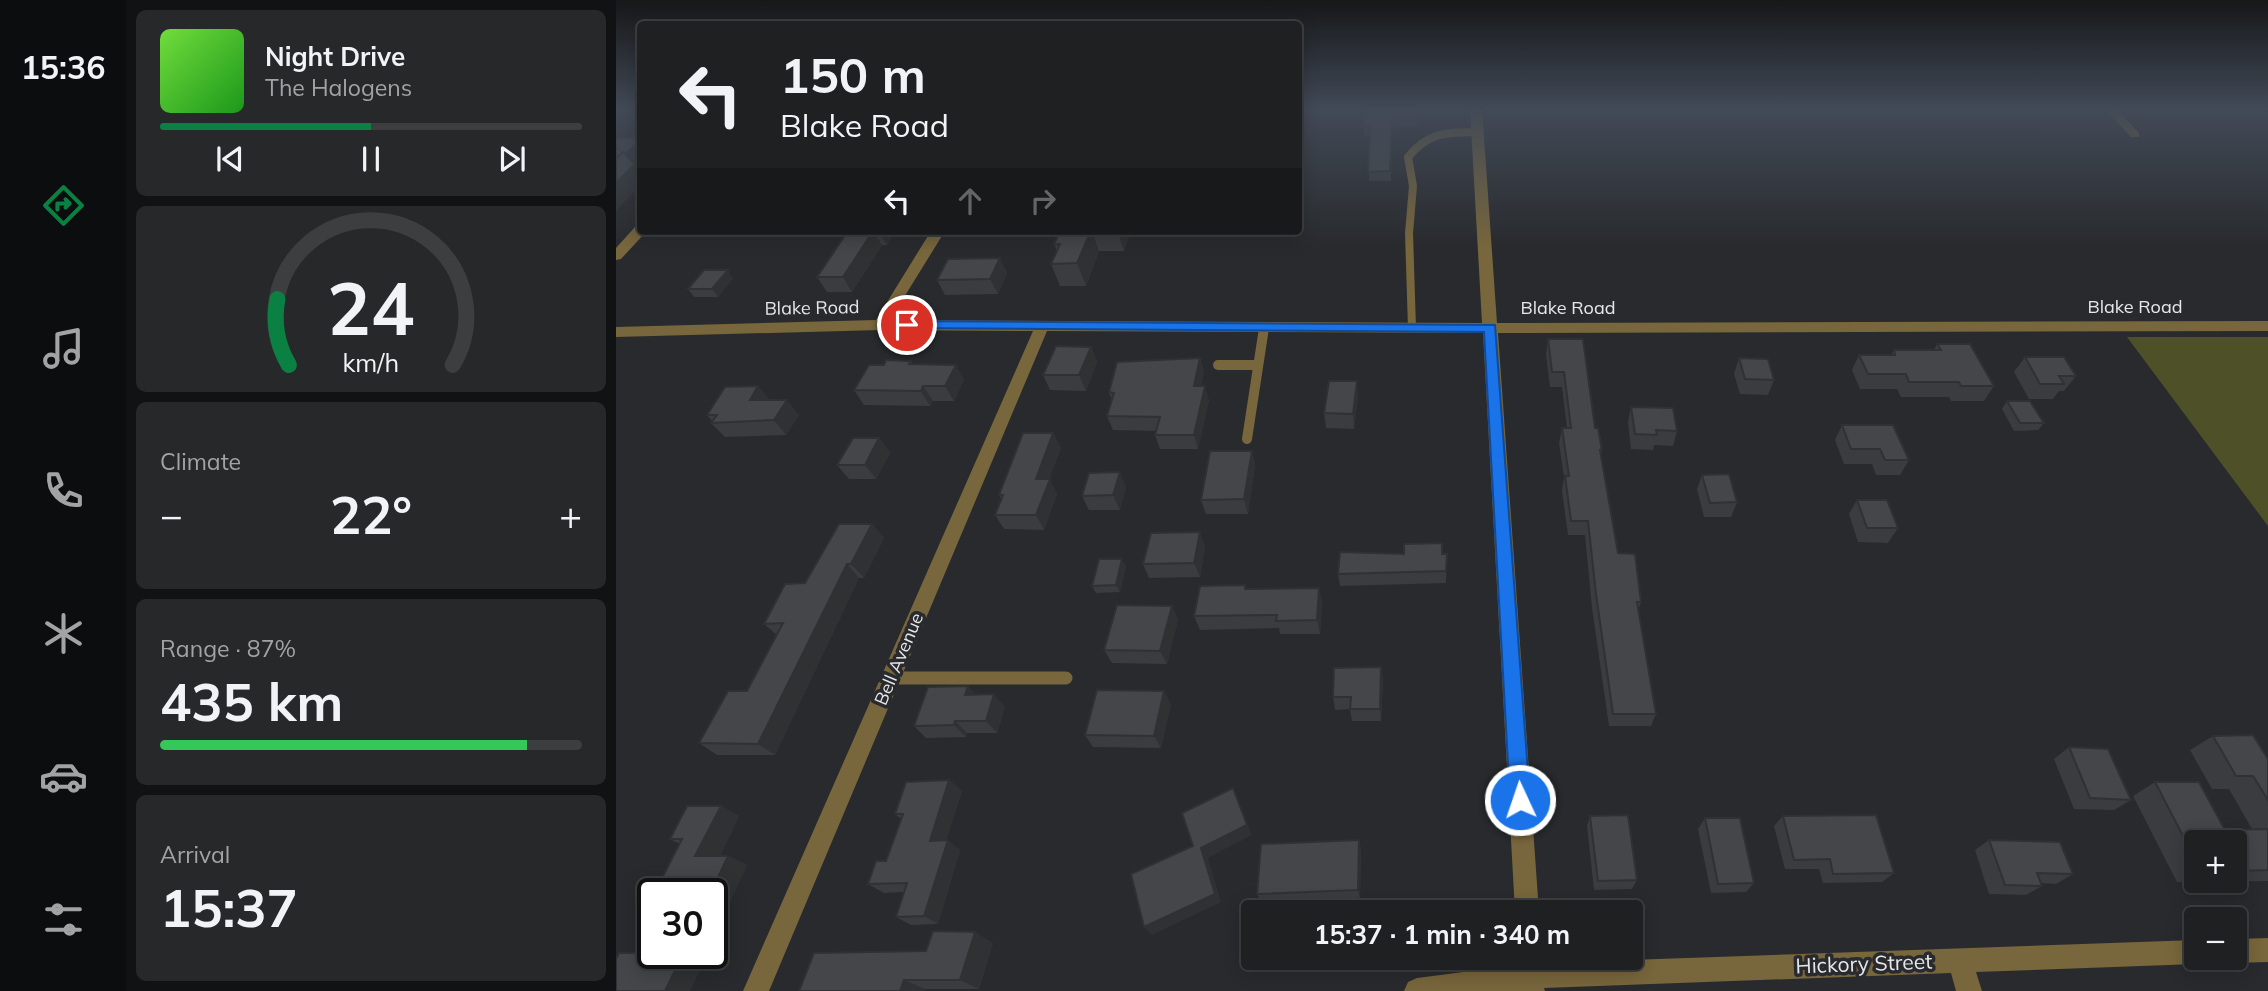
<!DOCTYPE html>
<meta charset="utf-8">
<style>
body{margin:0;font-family:Mulish,sans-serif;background:#26282a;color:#f1f3f6;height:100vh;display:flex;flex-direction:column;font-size:26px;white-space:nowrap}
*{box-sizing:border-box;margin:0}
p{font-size:23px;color:#a1a3a5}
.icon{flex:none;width:38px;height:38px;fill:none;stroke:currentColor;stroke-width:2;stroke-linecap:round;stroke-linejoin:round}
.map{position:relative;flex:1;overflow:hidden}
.panel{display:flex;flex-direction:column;gap:10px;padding:10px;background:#101213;width:490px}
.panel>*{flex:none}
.guide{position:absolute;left:21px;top:21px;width:665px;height:214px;border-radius:7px;box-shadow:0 4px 18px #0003,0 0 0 2px #3c3e40;background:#1e2022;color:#f1f3f6;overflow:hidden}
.controls{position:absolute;left:1568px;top:830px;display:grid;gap:14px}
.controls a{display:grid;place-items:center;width:63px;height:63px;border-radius:7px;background:#1e2022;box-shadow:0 4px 18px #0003,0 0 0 2px #3c3e40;font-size:35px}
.speed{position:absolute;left:21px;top:878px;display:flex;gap:14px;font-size:35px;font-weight:700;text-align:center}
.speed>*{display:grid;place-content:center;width:91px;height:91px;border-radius:50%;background:#1e2022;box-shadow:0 4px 18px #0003,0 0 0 2px #3c3e40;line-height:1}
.speed .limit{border:4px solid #111;border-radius:10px;background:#fff;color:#111}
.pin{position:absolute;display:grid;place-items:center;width:60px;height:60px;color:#fff;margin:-30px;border:4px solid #fff;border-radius:50%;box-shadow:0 2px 7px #0007}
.me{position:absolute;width:77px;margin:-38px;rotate:357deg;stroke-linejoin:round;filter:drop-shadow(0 0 5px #0008)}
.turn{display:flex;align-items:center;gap:24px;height:147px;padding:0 28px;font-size:32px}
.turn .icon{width:91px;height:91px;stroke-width:2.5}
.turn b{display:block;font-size:49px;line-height:60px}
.lanes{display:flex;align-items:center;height:66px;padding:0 28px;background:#0003;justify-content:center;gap:35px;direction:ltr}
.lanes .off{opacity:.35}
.big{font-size:52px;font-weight:700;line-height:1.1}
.panel .widget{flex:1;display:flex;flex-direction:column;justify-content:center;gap:10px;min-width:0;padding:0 24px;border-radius:10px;background:#26282a}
.panel .dial{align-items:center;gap:0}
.dial svg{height:182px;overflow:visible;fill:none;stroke:#3c3e40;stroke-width:7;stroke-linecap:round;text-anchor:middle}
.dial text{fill:#f1f3f6;stroke:none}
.song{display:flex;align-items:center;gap:21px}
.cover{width:84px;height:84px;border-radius:10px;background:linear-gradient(135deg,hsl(100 70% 55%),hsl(120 70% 35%))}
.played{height:7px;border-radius:4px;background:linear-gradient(90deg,#0b8043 50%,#3c3e40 50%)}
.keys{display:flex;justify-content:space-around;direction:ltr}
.heat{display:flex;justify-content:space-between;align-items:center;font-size:38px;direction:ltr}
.charge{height:10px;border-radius:5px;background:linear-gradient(90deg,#34c759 87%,#3c3e40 0)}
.trip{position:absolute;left:625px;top:900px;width:402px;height:70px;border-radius:7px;background:#1e2022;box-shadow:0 4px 18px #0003,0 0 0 2px #3c3e40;font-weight:700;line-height:70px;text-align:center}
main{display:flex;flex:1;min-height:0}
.menu{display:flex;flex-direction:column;width:126px;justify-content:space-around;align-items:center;background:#0c0d0e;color:#a1a3a5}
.menu .icon{width:49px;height:49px}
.menu .current{color:#0b8043}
.menu b{font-size:32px;color:#f1f3f6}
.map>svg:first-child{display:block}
.green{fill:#4e5128}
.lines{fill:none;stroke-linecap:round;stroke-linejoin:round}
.service-far2{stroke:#78663c;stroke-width:8}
.service-far1{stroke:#78663c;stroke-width:10}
.service{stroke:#78663c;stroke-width:13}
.minor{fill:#78663c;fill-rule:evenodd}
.wall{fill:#3a3c3f;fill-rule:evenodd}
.shaded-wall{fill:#303133}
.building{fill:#444649;stroke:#303133;stroke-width:2}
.route{fill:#1a73e8;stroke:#114b97;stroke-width:2}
.labels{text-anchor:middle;stroke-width:7;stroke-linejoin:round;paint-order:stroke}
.street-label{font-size:18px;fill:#e6e7e9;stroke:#282a2d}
.near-street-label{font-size:21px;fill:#e6e7e9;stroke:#282a2d}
</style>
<main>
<nav class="menu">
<b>15:36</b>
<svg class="icon current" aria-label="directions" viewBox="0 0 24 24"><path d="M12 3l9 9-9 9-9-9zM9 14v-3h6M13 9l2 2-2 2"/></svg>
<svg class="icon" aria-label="music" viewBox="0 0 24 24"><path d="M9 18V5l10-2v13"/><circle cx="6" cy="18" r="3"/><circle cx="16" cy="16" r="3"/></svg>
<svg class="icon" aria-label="phone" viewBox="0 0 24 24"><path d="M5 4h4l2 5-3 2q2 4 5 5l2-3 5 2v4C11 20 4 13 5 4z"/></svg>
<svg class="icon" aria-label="climate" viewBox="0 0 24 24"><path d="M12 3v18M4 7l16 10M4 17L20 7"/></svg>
<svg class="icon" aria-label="car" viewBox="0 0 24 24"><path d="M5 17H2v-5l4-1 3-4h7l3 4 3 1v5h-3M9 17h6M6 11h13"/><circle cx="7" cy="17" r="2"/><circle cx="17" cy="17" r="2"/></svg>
<svg class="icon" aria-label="filters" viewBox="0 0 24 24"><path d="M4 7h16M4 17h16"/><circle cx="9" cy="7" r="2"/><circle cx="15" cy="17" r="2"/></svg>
</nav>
<section class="panel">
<div class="widget">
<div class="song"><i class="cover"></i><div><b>Night Drive</b><p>The Halogens</p></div></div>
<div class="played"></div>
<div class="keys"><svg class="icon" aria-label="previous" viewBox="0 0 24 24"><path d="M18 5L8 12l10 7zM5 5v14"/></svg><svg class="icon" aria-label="pause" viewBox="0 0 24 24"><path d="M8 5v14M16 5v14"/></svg><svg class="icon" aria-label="next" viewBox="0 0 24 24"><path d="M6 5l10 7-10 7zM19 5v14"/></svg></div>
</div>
<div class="widget dial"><svg viewBox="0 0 100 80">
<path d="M14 69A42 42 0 1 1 86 69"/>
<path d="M14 69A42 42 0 0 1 9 40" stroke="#0b8043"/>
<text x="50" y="56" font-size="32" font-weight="700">24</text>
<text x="50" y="72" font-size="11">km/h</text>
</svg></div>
<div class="widget"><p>Climate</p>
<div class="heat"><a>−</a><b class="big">22°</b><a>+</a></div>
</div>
<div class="widget"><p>Range · 87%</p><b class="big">435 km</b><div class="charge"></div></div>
<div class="widget"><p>Arrival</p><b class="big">15:37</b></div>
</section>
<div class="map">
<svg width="1652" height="991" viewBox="0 0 1652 991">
<rect width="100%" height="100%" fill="#282a2d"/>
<!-- green -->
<polygon class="green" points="1511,337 1652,337 1652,526"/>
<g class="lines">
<!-- service-far2 -->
<g class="service-far2">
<path d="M796 328 793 233 797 186 792 157C812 132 832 132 862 132"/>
<polyline points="648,330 648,327"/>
</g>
<!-- service-far1 -->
<g class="service-far1">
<polyline points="602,365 642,365"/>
<polyline points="631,439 648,328"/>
</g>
<!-- service -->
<polyline class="service" points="274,678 450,678"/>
<!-- minor -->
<g class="minor">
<polygon points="854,109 866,109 881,323 1652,321 1652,331 882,333 923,912 899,912 867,333 431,331 153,991 127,991 417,331 264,330 0,337 0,327 260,320 315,231 329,231 274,320 866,323"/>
<polygon points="1489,109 1501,109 1523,133 1523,137 1515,137"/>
<polygon points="24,226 24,231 30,231 29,233 5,259 0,260 0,248 19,227"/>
<polygon points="1652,938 1652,962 1619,963 1610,960 1609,957 1619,957 1619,939"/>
<polygon points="1580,940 1580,957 1590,957 1580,964 1360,972 1366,991 1340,991 1335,973 928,988 929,991 788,991 792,982 801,978 902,965 902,957 926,957 927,963"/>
</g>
</g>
<!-- wall -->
<g class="wall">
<polygon points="748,109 802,109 801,127 776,127 775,181 753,181 754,135 748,135"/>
<polygon points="232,231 279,231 271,245 266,245 236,292 211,292 201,277"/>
<polygon points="444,231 515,231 508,251 483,251 470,286 444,286 435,264 441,251 438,244"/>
<polygon points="391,273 382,294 329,295 321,280"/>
<polygon points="117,278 102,297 78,297 72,289"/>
<polygon points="932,339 979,428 986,450 985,456 1002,553 1025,602 1022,611 1040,714 1035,726 993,726 976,608 969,535 952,535 946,491 948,477 943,443 946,428 951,428 946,387 934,387 930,354"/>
<polygon points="1321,344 1378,386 1368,401 1335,401 1333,397 1285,397 1281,389 1244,389 1236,370 1243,355 1275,355 1278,350 1318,350"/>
<polygon points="475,347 481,362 470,391 434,390 427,375"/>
<polygon points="1409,357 1460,376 1448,391 1443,391 1437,399 1413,399 1398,372"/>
<polygon points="584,358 588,372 585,386 593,400 582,449 544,449 539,435 540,431 497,430 491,416 496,400 493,392"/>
<polygon points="1123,358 1158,380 1152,395 1124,394 1118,374"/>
<polygon points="295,361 297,364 348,380 338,401 317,401 314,406 248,405 238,390 268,365"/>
<polygon points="142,386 154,400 183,415 170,435 109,437 95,423 96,421 91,415"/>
<polygon points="742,396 738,429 710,428 708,413"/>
<polygon points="1391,401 1428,423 1422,430 1398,431 1386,409"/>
<polygon points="1015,407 1061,431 1057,446 1038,445 1037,450 1015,449 1012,422"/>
<polygon points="1226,425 1293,460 1284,475 1260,475 1256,464 1228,464 1219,440"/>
<polygon points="437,433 445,448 433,479 441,494 428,530 388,529 379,515 386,500 383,495"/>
<polygon points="263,438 274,453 260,479 233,479 221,465"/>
<polygon points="636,451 639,465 632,514 590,514 585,500"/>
<polygon points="1086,475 1121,502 1115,517 1088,517 1081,489"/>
<polygon points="510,487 504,510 473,510 466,496"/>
<polygon points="1241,500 1282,528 1272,543 1242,542 1233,514"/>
<polygon points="256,524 268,538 248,578 243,578 159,755 101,755 83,743 131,691 161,635 148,624 189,583"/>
<polygon points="589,546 584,577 533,578 527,564"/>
<polygon points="826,554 831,554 830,583 724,586 722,574"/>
<polygon points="510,566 504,592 480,593 476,586"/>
<polygon points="629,585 631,589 703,588 706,602 704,634 664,634 663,628 584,630 578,616"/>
<polygon points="562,619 551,664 496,663 488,650"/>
<polygon points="765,667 767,680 765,721 736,721 734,709 719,710 717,697"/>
<polygon points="359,694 389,707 381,733 351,733 350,737 310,738 298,726"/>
<polygon points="555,704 545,748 477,747 469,735"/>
<path d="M1597 736 1652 759V881L1561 882 1517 796 1539 782 1609 830 1636 829 1613 789H1596L1574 750ZM1580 842H1619V880H1580Z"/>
<polygon points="1453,747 1515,800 1498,810 1458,809 1438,759"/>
<polygon points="333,780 346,791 330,840 344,850 322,924 295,925 280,917 288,892 268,893 252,884 270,861 285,819 279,814"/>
<polygon points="105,806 123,816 104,856 112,856 131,865 111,908 96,908 96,894 64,844 54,839"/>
<polygon points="974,816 1021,880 1016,889 978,890 971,826"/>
<polygon points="1167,816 1278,873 1266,882 1207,883 1203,869 1169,869 1158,826"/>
<polygon points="1089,818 1138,883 1130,892 1095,893 1082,829"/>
<polygon points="743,840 745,850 744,899 646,903 641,894"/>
<polygon points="1373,840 1457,874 1440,884 1425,883 1426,886 1410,895 1373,894 1359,850"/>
<polygon points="377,943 363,989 309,989 308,991 183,991 310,951"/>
</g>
<!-- shaded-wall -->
<g class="shaded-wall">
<polygon points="24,141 24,160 20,165 24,171 24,185 0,211 0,163"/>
<polygon points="257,231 266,245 236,292 227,277"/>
<polygon points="262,231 279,231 271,245"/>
<polygon points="475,231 476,231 483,251 470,286 461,263"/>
<polygon points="501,231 515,231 508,251"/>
<polygon points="384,258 391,273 382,294 374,279"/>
<polygon points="112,270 117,278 102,297 96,289"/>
<polygon points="475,347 481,362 470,391 463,375"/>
<polygon points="584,358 588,372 583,400 578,386"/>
<polygon points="340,365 348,380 338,401 329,386"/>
<polygon points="741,381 742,396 738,429 737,414"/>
<polygon points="142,386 155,401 134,400"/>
<polygon points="307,386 317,401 314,406 305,391"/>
<polygon points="589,386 593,400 582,449 578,435"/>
<polygon points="171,400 183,415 170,435 158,420"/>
<polygon points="437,433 445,448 431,486 434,479 441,494 428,530 420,515 420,479"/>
<polygon points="263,438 274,453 260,479 249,465"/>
<polygon points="636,451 639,465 632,514 628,499"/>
<polygon points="504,472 510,487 504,510 497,495"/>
<polygon points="256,524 268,538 248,578 235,564"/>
<polygon points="584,532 589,546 584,577 578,563"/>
<polygon points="506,559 510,566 504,592 500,585"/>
<polygon points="231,564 243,578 159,755 142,744"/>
<polygon points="703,588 706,602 704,634 701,620"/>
<polygon points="556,606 562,619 551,664 544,651"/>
<polygon points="765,667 767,680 765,721 764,709"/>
<polygon points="352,686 363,698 349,695"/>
<polygon points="548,691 555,704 545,748 538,736"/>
<polygon points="378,694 389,707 381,733 370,721"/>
<polygon points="339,721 351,733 350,737 338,725"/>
<polygon points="333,780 346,791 327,851 314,841"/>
<polygon points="617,788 636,835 592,858 605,902 536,935 528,927 585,848"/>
<polygon points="105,806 123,816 99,866 79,856"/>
<polygon points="332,840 344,850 322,924 308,916"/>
<polygon points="743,840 745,850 744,899 742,890"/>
<polygon points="112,856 131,865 111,908 96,902 96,894 94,894"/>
<polygon points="359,932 377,943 363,989 344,980"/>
<polygon points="67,954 70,954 89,960 74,991 49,991"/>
<polygon points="288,980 309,989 308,991 284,991"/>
</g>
<!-- building -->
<g class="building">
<polygon points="748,109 802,109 801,118 776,118 774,171 752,172 754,126 747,126"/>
<polygon points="24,137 24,141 9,154 7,152 0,159 0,138"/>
<polygon points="7,152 19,164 0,183 0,159"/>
<polygon points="232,231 257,231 227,277 201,277"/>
<polygon points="444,231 475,231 461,263 435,264 444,244 438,244"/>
<polygon points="384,258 374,279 321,280 332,259"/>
<polygon points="88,270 112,270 96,289 72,289"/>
<polygon points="932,339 967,339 979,428 982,428 986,450 984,450 1002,553 1019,554 1025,602 1021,602 1040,714 997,714 980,594 972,521 955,521 949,476 953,476 946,428 955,428 948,372 936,372"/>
<polygon points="1321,344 1354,344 1378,386 1345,386 1343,382 1293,382 1290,374 1252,374 1243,355 1279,355 1278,350 1325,350"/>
<polygon points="440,346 475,347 463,375 427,375"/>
<polygon points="1409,357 1448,357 1460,376 1443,376 1448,384 1424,384"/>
<polygon points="584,358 578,386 589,386 578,435 539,435 544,417 491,416 498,393 493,392 501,362"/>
<polygon points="1123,358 1152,359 1158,380 1129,379"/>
<polygon points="270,360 295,361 293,364 340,365 329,386 307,386 305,391 238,390 253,365 268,365"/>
<polygon points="713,381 741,381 737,414 708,413"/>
<polygon points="142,386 134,400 171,400 158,420 95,423 101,415 91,415 109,387"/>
<polygon points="1391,401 1414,401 1428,423 1404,423"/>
<polygon points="1015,407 1057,408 1061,431 1040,430 1041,435 1019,434"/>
<polygon points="1226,425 1277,425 1293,460 1269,460 1264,449 1235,449"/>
<polygon points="407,433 437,433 420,479 434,479 420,515 379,515 387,495 383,495"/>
<polygon points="237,438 263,438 249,465 221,465"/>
<polygon points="594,451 636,451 628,499 585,500"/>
<polygon points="504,472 497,495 466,496 473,473"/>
<polygon points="1113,474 1121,502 1094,503 1086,475"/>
<polygon points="1241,500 1271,500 1282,528 1251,528"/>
<polygon points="223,524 256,524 235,564 231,564 142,744 83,743 112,691 131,691 167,623 148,624 169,584 189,583"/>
<polygon points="584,532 578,563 527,564 535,533"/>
<polygon points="826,543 826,554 831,554 830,571 722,574 724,552 788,554 788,544"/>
<polygon points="483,559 506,559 500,585 476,586"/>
<polygon points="629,585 629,589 703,588 701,620 660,621 661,615 578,616 584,586"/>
<polygon points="501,605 556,606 544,651 488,650"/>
<polygon points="765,667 764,709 734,709 735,697 717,697 718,668"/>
<polygon points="352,686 349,695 378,694 370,721 339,721 338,725 298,726 312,687"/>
<polygon points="481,690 548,691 538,736 469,735"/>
<polygon points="1637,735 1652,759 1652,800 1637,776 1620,776 1597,736"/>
<polygon points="1453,747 1492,749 1515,800 1474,798"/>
<polygon points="333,780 314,841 332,840 308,916 280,917 291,883 252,884 260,861 270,861 287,814 279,814 290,782"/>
<polygon points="1539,782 1583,782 1609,830 1652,829 1652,870 1619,871 1619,842 1580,842 1580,861"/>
<polygon points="617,788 631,825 585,848 599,894 528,927 515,874 577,846 566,813"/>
<polygon points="71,806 105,806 79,856 112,856 94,894 38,894 66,839 54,839"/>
<polygon points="1012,815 1021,880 982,881 974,816"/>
<polygon points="1260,815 1278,873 1217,874 1214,859 1178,860 1167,816"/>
<polygon points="1089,818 1124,818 1138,883 1102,884"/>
<polygon points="743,840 742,890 641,894 645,844"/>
<polygon points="1373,840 1444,842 1457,874 1421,873 1426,886 1389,885"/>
<polygon points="317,931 359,932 344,980 288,980 284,991 183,991 198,953 310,951"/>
<polygon points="3,953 37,953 67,954 49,991 0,991 0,959"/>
</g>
<!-- sky -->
<linearGradient id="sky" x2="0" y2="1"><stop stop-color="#161719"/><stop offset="0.44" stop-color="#424a57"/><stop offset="1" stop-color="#424a57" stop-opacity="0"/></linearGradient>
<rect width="1652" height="248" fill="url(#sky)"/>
<!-- route -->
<polygon class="route" points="291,321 879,325 914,800 911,808 904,811 897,808 894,800 868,332 286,328 284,325"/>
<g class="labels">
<!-- street labels -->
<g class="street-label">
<text x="1519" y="313">Blake Road</text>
<text transform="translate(196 308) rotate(-1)" y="6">Blake Road</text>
<text x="952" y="314">Blake Road</text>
<text transform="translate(283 659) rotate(-67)" y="6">Bell Avenue</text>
</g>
<!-- near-street labels -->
<g class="near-street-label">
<text transform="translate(1248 964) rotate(-2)" y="7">Hickory Street</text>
</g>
</g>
</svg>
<div class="controls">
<a>+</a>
<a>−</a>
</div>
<div class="speed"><div class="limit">30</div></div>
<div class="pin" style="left:291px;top:325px;background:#d93025"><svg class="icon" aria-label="arrive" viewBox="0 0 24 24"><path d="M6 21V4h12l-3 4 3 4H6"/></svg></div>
<svg class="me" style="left:904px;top:800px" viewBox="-20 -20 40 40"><circle r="17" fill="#1a73e8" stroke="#fff" stroke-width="3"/><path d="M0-11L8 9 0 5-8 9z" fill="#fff"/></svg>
<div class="trip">15:37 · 1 min · 340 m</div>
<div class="guide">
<div class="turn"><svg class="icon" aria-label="left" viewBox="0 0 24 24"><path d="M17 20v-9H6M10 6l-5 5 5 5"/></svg><div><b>150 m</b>Blake Road</div></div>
<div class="lanes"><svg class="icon" aria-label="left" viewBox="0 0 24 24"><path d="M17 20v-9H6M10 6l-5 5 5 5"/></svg><svg class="icon off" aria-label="ahead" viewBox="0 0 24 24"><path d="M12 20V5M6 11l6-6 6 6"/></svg><svg class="icon off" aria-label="right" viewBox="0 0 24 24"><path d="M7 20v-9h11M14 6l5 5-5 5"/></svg></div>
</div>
</div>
</main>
